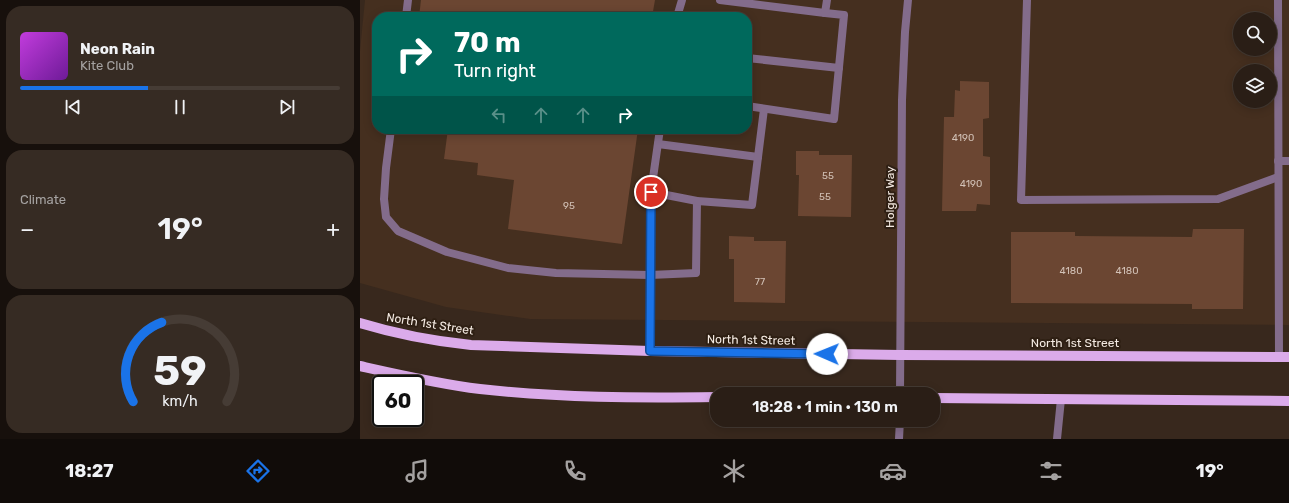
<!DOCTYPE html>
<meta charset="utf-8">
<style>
body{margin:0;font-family:Rubik,sans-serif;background:#362b23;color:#f1f3f6;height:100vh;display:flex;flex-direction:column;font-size:15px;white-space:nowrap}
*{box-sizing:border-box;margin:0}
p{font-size:13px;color:#a5a2a1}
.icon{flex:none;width:22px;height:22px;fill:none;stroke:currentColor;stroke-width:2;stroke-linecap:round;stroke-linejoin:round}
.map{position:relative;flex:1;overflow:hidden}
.sheet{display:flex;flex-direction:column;gap:6px;padding:6px;background:#17100c;width:360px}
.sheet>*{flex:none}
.hud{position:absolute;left:12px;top:12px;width:380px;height:122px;border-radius:16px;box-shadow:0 2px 10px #0003,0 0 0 1px #463c35;background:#00695c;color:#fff;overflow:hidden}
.buttons{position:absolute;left:873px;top:12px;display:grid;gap:8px}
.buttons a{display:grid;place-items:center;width:44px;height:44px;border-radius:50%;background:#2a1e16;box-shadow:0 2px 10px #0003,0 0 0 1px #463c35;font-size:20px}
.speed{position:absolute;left:12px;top:375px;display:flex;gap:8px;font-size:20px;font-weight:700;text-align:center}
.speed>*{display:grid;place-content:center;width:52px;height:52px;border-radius:50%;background:#2a1e16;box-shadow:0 2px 10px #0003,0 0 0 1px #463c35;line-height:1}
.speed .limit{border:2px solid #111;border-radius:6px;background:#fff;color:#111}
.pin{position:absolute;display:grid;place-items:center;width:34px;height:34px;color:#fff;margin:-17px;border:2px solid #fff;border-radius:50%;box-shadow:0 1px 4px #0007}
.me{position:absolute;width:44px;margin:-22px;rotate:271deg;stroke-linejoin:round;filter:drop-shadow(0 0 3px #0008)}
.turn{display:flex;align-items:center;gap:14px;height:84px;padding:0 16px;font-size:18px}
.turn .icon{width:52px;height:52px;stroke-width:2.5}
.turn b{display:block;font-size:28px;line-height:34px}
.lanes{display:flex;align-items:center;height:38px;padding:0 16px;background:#0003;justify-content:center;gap:20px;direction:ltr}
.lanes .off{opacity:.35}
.big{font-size:30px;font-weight:600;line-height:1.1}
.sheet .card{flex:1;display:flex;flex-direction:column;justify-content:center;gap:6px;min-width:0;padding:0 14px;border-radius:16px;background:#362b23}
.sheet .dial{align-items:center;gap:0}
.dial svg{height:104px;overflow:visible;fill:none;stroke:#463c35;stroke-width:7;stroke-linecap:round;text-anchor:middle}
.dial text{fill:#f1f3f6;stroke:none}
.song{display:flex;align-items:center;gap:12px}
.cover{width:48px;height:48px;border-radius:6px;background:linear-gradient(135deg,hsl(290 70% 55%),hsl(280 70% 35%))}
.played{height:4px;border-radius:2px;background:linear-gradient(90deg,#1a73e8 40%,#463c35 40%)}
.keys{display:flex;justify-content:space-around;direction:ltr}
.heat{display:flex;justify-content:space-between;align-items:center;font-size:22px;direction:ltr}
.trip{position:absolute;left:350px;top:387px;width:230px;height:40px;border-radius:16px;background:#2a1e16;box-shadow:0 2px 10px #0003,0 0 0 1px #463c35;font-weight:600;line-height:40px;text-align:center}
.dock{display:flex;height:64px;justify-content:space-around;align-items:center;background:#110c09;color:#a5a2a1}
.dock .icon{width:28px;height:28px}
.dock .selected{color:#1a73e8}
.dock b{font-size:18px;color:#f1f3f6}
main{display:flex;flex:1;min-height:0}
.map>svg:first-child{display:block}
.built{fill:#452f1f;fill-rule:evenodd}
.building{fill:#6b4632}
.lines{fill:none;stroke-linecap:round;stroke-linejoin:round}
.lane{stroke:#836c8b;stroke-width:8}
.street{stroke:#836c8b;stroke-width:8}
.primary{stroke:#dbabea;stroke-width:10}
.route-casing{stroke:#114b97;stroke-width:10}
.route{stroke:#1a73e8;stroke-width:7}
.labels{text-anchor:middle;stroke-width:4;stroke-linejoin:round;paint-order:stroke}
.number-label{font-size:10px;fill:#d2c1b6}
.street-label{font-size:12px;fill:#f4eae2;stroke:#2e1f13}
</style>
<main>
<section class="sheet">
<div class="card">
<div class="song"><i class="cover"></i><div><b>Neon Rain</b><p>Kite Club</p></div></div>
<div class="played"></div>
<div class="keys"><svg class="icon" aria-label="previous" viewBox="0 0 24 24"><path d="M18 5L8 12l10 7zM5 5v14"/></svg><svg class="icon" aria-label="pause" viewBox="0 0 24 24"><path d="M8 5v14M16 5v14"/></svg><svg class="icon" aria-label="next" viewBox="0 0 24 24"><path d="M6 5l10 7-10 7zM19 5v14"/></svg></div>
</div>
<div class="card"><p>Climate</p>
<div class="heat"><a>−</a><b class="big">19°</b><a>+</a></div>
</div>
<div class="card dial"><svg viewBox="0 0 100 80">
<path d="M14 69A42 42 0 1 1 86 69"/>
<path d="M14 69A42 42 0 0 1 36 8" stroke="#1a73e8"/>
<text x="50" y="56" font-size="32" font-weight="700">59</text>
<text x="50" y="72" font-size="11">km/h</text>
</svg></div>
</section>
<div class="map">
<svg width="929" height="439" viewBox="0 0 929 439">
<rect width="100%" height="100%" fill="#38281d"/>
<!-- built -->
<path class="built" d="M5 0H929V325L170 319 86 307 0 283V51ZM17 17H387V129H17ZM880 19H910V49H880ZM880 71H910V101H880Z"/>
<!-- building -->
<g class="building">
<polygon points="61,0 295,0 292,17 59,17"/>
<polygon points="600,81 629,82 629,118 623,119 623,156 630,157 630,205 617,204 616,211 582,211 584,117 594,117 595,90 600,91"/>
<polygon points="88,129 278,129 262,244 148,229 154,180 117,175 118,163 84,159"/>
<polygon points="436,151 459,151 459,155 492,155 491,217 438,216 439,175 436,175"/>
<polygon points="833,229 884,229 883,309 832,309 832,304 651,303 651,232 715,232 715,236 832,237"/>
<polygon points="369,236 394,237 394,241 426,241 425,303 374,302 374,259 369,259"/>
</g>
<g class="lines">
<!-- lane -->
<g class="lane">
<polyline points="360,0 465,13 484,15 474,119 387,106"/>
<polyline points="667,0 661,200 858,199 918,177"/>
<polyline points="918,0 919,357"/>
<polyline points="465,13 467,0"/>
<polyline points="46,17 48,0"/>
<polyline points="317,17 322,0"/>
<polyline points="387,58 479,68"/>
<polyline points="31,129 26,168 24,199 26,217 38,231 87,252 148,268 196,273 290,275 336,273 337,201"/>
<polyline points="298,144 398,157"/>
<polyline points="918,161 929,161"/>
<polyline points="291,192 337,201 392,205 404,109"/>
<polyline points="290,351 291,192 300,129"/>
<polyline points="539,439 540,420"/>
<polyline points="697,439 701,399"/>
</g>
<!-- street -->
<polyline class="street" points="540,394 542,100 545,32 548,0"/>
<!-- primary -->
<g class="primary">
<path d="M0 323C36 334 73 341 111 345L290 351 540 355 929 357"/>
<path d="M0 366C40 375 79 384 120 389 199 398 278 398 357 397"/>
<polyline points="573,398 929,401"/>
</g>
</g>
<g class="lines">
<!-- route casing -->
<g class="route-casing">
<polyline id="route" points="291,192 290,351 467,354"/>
</g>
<!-- route -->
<use href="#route" class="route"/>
</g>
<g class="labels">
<!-- number labels -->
<g class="number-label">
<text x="603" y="141">4190</text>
<text x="468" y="179">55</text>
<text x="611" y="187">4190</text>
<text x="465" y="200">55</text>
<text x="209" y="209">95</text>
<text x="711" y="274">4180</text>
<text x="767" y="274">4180</text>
<text x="400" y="285">77</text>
</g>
<!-- street labels -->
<g class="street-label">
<text transform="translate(530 197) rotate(-90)" y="4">Holger Way</text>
<text transform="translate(70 324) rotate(9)" y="4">North 1st Street</text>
<text transform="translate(391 340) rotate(1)" y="4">North 1st Street</text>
<text x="715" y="347">North 1st Street</text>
</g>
</g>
</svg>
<div class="buttons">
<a><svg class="icon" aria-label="search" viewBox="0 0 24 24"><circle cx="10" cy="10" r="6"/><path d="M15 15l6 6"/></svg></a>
<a><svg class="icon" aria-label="layers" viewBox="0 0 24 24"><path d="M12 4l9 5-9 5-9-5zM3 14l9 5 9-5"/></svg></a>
</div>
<div class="speed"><div class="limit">60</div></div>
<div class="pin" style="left:291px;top:192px;background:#d93025"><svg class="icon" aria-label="arrive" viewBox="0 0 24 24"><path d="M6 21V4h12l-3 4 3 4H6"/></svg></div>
<svg class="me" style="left:467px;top:354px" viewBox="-20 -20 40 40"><circle r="19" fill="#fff"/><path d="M0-13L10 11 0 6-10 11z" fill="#1a73e8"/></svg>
<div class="trip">18:28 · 1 min · 130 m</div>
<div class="hud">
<div class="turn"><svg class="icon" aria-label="right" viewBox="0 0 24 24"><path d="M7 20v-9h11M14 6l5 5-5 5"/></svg><div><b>70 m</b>Turn right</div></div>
<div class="lanes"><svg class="icon off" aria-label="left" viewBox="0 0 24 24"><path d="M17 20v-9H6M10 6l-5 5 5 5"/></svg><svg class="icon off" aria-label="ahead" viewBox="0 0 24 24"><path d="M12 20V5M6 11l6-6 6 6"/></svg><svg class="icon off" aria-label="ahead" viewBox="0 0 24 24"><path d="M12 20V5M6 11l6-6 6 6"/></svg><svg class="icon" aria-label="right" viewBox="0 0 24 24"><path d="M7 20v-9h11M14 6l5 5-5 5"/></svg></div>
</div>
</div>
</main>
<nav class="dock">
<b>18:27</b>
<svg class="icon selected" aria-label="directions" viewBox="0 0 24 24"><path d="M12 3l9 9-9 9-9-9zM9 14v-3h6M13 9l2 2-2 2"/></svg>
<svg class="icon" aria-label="music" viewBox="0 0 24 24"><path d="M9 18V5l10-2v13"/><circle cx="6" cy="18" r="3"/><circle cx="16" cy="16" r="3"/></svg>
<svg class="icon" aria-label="phone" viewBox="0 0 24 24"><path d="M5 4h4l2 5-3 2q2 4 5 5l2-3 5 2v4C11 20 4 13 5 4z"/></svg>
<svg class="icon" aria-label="climate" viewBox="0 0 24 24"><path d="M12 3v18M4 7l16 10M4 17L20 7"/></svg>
<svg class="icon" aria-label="car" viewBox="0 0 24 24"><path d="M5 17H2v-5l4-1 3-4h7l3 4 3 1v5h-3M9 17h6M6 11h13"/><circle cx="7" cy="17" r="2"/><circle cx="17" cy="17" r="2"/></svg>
<svg class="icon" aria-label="filters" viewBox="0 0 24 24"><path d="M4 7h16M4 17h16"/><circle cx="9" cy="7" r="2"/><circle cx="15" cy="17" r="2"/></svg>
<b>19°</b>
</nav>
